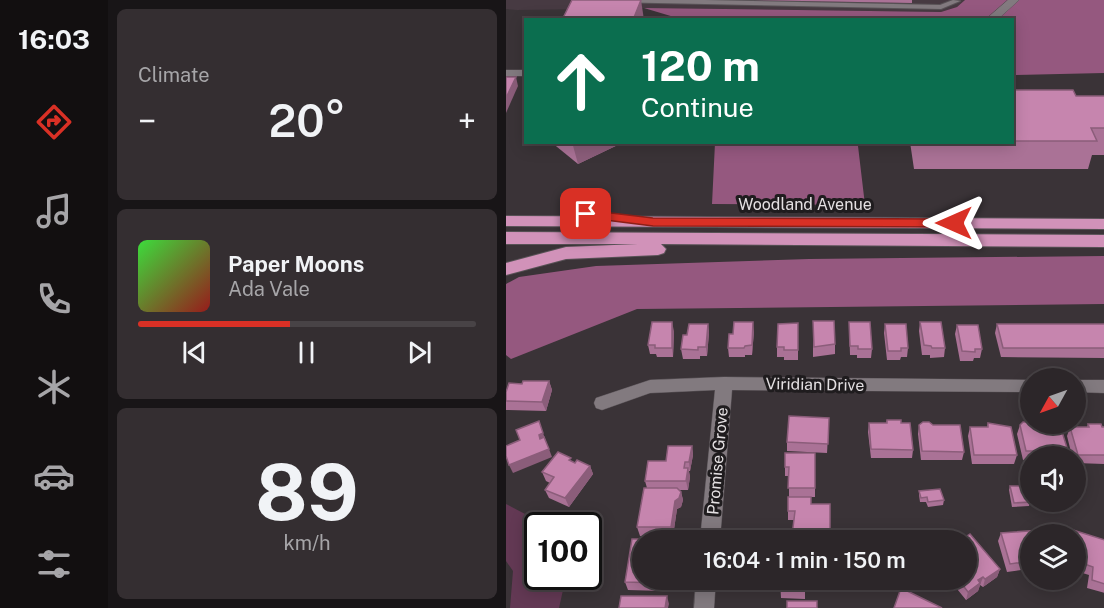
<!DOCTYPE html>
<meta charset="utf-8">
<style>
body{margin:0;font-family:"Public Sans",sans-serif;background:#342e31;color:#f1f3f6;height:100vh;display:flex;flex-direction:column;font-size:22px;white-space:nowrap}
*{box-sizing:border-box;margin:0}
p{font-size:20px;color:#a6a5a8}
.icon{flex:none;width:33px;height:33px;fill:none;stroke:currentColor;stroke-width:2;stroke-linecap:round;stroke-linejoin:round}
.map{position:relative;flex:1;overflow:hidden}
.panel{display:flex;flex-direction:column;gap:9px;padding:9px;background:#181517;width:398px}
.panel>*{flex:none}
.hud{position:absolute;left:18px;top:18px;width:490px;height:126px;border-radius:0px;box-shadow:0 3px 15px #0003,0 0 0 2px #484346;background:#0b6e4f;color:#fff;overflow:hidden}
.needle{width:39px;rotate:230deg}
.tools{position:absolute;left:514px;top:368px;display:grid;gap:12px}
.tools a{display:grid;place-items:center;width:66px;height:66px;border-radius:50%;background:#2c2629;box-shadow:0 3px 15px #0003,0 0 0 2px #484346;font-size:30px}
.speed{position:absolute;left:18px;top:512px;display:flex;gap:12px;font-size:30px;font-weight:700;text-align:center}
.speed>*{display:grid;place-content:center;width:78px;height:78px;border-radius:50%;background:#2c2629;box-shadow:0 3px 15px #0003,0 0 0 2px #484346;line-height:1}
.speed .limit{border:3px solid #111;border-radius:9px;background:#fff;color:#111}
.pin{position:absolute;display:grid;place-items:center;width:51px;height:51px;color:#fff;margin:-26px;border-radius:12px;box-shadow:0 3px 9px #0006}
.me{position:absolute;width:66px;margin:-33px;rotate:270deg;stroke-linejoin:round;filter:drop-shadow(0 0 4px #0008)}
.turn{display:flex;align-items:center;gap:21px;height:126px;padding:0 18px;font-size:27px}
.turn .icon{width:78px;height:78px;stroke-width:2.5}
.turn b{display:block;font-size:42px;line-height:51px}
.big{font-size:45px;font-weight:600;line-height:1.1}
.panel .tile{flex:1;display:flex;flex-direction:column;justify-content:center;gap:9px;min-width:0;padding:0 21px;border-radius:9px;background:#342e31}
.panel .dial{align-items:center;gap:0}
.dial b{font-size:78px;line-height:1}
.song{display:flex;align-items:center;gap:18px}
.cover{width:72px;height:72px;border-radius:9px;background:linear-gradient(135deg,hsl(120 70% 55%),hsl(0 70% 35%))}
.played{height:6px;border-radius:3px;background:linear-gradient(90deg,#d93025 45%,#484346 45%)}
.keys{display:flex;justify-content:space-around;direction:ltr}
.heat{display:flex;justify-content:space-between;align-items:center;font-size:33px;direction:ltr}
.trip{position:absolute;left:126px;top:530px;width:345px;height:60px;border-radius:30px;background:#2c2629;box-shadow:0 3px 15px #0003,0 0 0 2px #484346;font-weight:600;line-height:60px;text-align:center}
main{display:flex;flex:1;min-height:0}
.dock{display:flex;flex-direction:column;width:108px;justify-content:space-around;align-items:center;background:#120f10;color:#a6a5a8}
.dock .icon{width:42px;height:42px}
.dock .current{color:#d93025}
.dock b{font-size:27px;color:#f1f3f6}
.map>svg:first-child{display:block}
.built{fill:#473a42}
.green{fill:#633954}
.forest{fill:#95587f}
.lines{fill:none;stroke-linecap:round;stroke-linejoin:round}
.lane-casing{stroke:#585256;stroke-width:2}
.street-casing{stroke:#585256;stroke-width:1}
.highway-casing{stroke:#585256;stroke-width:2}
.lane{fill:#827a7f;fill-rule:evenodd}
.street{fill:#827a7f;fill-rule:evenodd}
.highway{fill:#d192b9;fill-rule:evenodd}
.wall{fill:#aa7296}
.shaded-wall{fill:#8b5d7a}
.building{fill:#c685ae;stroke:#8b5d7a;stroke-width:1.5}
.route{fill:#d93025;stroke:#8d1f18;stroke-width:1.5}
.labels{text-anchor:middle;stroke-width:6;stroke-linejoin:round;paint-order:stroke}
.street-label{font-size:16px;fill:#e4e0e2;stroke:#1f1c1e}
</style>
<main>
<nav class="dock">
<b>16:03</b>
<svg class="icon current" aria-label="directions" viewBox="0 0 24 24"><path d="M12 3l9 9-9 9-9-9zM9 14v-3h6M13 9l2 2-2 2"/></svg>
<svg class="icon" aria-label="music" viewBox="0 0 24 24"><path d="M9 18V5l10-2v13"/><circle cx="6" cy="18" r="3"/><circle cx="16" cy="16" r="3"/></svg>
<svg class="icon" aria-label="phone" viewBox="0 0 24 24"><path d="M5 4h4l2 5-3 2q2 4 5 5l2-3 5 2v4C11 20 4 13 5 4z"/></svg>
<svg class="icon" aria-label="climate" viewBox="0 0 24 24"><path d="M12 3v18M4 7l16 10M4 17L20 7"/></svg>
<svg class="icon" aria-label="car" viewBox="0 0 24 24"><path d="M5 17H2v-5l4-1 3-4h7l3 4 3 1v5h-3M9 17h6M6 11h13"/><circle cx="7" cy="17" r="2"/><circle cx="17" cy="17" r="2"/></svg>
<svg class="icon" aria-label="filters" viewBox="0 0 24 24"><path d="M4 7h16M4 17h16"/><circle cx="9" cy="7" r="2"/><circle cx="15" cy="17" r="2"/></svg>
</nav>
<section class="panel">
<div class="tile"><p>Climate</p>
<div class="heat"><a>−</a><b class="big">20°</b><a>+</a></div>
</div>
<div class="tile">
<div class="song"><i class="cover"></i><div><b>Paper Moons</b><p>Ada Vale</p></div></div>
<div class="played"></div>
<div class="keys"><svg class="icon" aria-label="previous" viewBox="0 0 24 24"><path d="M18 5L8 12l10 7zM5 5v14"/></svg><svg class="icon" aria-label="pause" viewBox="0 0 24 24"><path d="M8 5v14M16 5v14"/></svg><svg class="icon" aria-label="next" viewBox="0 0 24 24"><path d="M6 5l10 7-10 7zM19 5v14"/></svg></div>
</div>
<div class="tile dial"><b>89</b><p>km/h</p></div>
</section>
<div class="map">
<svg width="599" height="608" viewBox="0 0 599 608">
<rect width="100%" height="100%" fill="#3a3337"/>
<!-- built -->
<polygon class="built" points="0,0 459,0 451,7 435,12 138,8 11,10 0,9"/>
<!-- green -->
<polygon class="green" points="0,504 40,525 32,525 32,576 58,576 59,581 53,608 4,608 7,571 0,561"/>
<!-- forest -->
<g class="forest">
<polygon points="459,0 598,0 598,73 507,75 507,20 178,20 138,8 435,12 451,7"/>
<polygon points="209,143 354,143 352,146 359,205 206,204"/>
<polygon points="598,256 598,304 131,309 5,359 0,355 0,284 13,277 90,266 303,259"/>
</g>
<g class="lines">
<!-- lane casing -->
<g class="lane-casing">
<polygon id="lane" points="100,0 199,0 434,5 447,0 454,1 435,9 103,2"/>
</g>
<!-- street casing -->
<g class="street-casing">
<g id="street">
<polygon points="502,0 513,0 491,20 479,20"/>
<rect x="0" y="70" width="20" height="6"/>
<polygon points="218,377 525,380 525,392 226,390 214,540 194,540 209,390 144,393 96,410 90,408 88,403 90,398 144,380"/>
<polygon points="570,380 599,380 599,393 570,392"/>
<polygon points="190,579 210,579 208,608 188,608"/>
</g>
</g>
<!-- highway casing -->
<g class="highway-casing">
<g id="highway">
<polygon points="0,216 599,219 599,229 0,226"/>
<polygon points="0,232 599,235 599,247 155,244 160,249 158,253 152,255 60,259 0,275 0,263 60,247 132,244 0,244"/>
</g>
</g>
<!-- lane -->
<use href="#lane" class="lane"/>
<!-- street -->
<use href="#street" class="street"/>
<!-- highway -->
<use href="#highway" class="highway"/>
</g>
<!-- wall -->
<g class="wall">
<polygon points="248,0 406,0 406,3"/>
<polygon points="507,90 570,96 599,96 599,155 586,155 582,169 408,169 404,142 507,142"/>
<polygon points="45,142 118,142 72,164"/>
<polygon points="307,321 329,344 329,354 307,357"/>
<polygon points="343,322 366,349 365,358 351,358 351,355 344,355"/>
<polygon points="414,322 439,348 438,357 424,358 424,355 416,355 413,331"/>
<polygon points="292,323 292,360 278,360 278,357 271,357 271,347"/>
<polygon points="202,324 203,333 201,356 194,356 194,359 177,359 175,349 181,335"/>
<polygon points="379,324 402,348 401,357 395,357 394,360 381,360 378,333"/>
<polygon points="491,324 599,324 599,358 495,357 489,333"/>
<polygon points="451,325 476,349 474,358 468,358 467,361 454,361 449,334"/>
<polygon points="168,331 167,357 151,357 150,354 144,354 142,345"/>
<polygon points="248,331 246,355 239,355 239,357 223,357 222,348"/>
<polygon points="43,381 46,390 40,411 0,410 0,392 16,384"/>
<polygon points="323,418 321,453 281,451 281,442"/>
<polygon points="381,420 395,423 407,450 406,458 365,458 362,432 363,423 380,423"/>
<polygon points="482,423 511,455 508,464 466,464 462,436 464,427 481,427"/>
<polygon points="582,424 599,427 599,464 570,463 570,456 566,456 561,436 564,427 581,427"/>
<polygon points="413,425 458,452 456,460 415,460 412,434"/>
<polygon points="514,425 562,451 560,456 525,456 525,460 517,460 511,434"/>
<polygon points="186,446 187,455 184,471 183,471 184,477 182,490 173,490 175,492 177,500 175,507 171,509 167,536 134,536 131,527 141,488 139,481 160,461"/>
<polygon points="309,453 309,497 283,497 283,476 279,476 279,467"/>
<polygon points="66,462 84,466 87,474 63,507 43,498 39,490 44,483 40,481 36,472"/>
<polygon points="504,486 524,502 523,506 506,507 503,490"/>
<polygon points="413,491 438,500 437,505 422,507 420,502 414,502 413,495"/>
<polygon points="305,504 324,537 324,540 287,540 288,520 282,520 282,511"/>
<polygon points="567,530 599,540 599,593 581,588 583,575 570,571 570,534 565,534"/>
<polygon points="495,533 525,534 525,567 516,568 515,570 501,572 492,541"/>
<polygon points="494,569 491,577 477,587 474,585 472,591 460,600 443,579 460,579"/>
<polygon points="136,579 163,579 163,581 158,581 157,591 122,590 119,582"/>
<polygon points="274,579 314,579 314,590 299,590 299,599 275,598"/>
</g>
<!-- shaded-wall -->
<g class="shaded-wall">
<polygon points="135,0 138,20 127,20"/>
<polygon points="10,77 12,86 0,113 0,98"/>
<polygon points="66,142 118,142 72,164"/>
<polygon points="166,322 168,331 167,357 166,348"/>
<polygon points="247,322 248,331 246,355 246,345"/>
<polygon points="202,324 203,333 201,356 200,347"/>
<polygon points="43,381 46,390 40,411 36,402"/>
<polygon points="37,433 46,457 7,473 3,465 37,444 33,435"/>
<polygon points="186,446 187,455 184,471 183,462"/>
<polygon points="84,466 87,474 63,507 59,498"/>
<polygon points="182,468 184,477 182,490 180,481"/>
<polygon points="175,492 177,500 175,507 171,509 167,536 165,527 169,501"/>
<polygon points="494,569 491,577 477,587 479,579"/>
<polygon points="477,577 472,591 460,600 462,592 472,580"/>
<polygon points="155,579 158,579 158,581 157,591 155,583"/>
<polygon points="161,596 163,604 162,608 159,608"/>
</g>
<!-- building -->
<g class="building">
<polygon points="66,0 135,0 127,20 56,20"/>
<polygon points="0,77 10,77 0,98"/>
<polygon points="507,90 567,90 570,96 599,96 599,128 585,128 591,141 507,141"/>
<polygon points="307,321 328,321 329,344 308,347"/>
<polygon points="146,322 166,322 166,348 149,348 149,345 142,345"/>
<polygon points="228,322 247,322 246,345 239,346 238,348 222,348 223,334 227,334"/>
<polygon points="343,322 364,322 366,349 352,349 352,346 344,346"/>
<polygon points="414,322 435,322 439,348 426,348 425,346 418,345"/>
<polygon points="292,323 292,350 278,350 278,347 271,347 272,324"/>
<polygon points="183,324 202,324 200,347 192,347 192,350 175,349 177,335 181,335"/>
<polygon points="379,324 400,324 402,348 395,348 395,351 382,351"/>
<polygon points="491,324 599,324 599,348 497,348"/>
<polygon points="451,325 472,325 476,349 469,349 469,352 456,351"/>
<polygon points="17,381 43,381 36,402 0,401 0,392 3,383 16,384"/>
<polygon points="283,416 323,418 322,444 281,442"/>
<polygon points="381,420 395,420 395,423 404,423 407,450 365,449 363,423 381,423"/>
<polygon points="33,421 37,433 33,435 34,439 38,437 43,449 3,465 0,456 0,446 14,440 10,430"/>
<polygon points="417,422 423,422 427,425 454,425 458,452 416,451 413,425"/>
<polygon points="517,422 523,422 527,425 554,425 562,451 520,451 514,425"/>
<polygon points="482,423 505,427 511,455 468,455 464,427 482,427"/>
<polygon points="582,424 595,424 596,427 599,427 599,455 572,455 564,427 583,427"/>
<polygon points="162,446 186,446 183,462 179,462 178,468 182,468 180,481 139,481 142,461 160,461"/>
<polygon points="52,452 65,458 63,460 69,463 71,460 84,466 59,498 39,490 48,477 36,472"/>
<polygon points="279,453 309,453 309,488 282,488 283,467 279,467"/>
<polygon points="504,486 520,486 524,502 508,503"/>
<polygon points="138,488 171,488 175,492 173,498 169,501 165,527 131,527"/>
<polygon points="434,489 438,500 422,502 421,497 415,498 413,491"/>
<polygon points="282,497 305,497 305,504 324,504 324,537 286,536 289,511 282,511"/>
<polygon points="535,530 536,534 525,534 525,559 517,560 518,562 504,564 495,533"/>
<polygon points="567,530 599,540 599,584 586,580 587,567 570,561 570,534 566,534"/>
<polygon points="464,534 494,569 479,579 477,577 472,580 474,583 462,592 452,579 460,579 460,540 455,540"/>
<polygon points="126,539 161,539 161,540 136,540 136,579 155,579 155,583 119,582"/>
<polygon points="274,579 314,579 314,582 299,582 299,591 274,590"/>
<polygon points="395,588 436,608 388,608"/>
<polygon points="115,596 161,596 159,608 113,608"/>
<rect x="281" y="601" width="30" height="7"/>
</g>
<!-- route -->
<polygon class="route" points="80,210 147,218 448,219 454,223 448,227 147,226 76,217 76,212"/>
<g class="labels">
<!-- street labels -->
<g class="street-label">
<text x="299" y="210">Woodland Avenue</text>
<text transform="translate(309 384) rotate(1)" y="6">Viridian Drive</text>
<text transform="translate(211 461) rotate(-85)" y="6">Promise Grove</text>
</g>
</g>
</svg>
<div class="tools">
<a><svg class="needle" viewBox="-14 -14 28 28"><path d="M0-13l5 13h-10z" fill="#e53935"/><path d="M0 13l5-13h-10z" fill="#a6a5a8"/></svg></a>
<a><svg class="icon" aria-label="sound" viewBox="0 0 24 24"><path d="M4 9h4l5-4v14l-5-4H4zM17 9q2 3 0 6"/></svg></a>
<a><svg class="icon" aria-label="layers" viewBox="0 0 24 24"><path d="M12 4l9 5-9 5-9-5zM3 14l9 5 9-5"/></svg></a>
</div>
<div class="speed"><div class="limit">100</div></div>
<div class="pin" style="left:80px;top:214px;background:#d93025"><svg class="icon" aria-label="arrive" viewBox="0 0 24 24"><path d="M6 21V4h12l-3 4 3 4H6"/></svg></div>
<svg class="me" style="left:448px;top:223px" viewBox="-20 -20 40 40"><path d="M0-17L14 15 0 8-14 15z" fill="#d93025" stroke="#fff" stroke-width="4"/></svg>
<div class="trip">16:04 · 1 min · 150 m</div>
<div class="hud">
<div class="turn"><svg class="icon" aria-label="ahead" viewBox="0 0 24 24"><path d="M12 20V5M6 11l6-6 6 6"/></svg><div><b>120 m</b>Continue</div></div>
</div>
</div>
</main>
